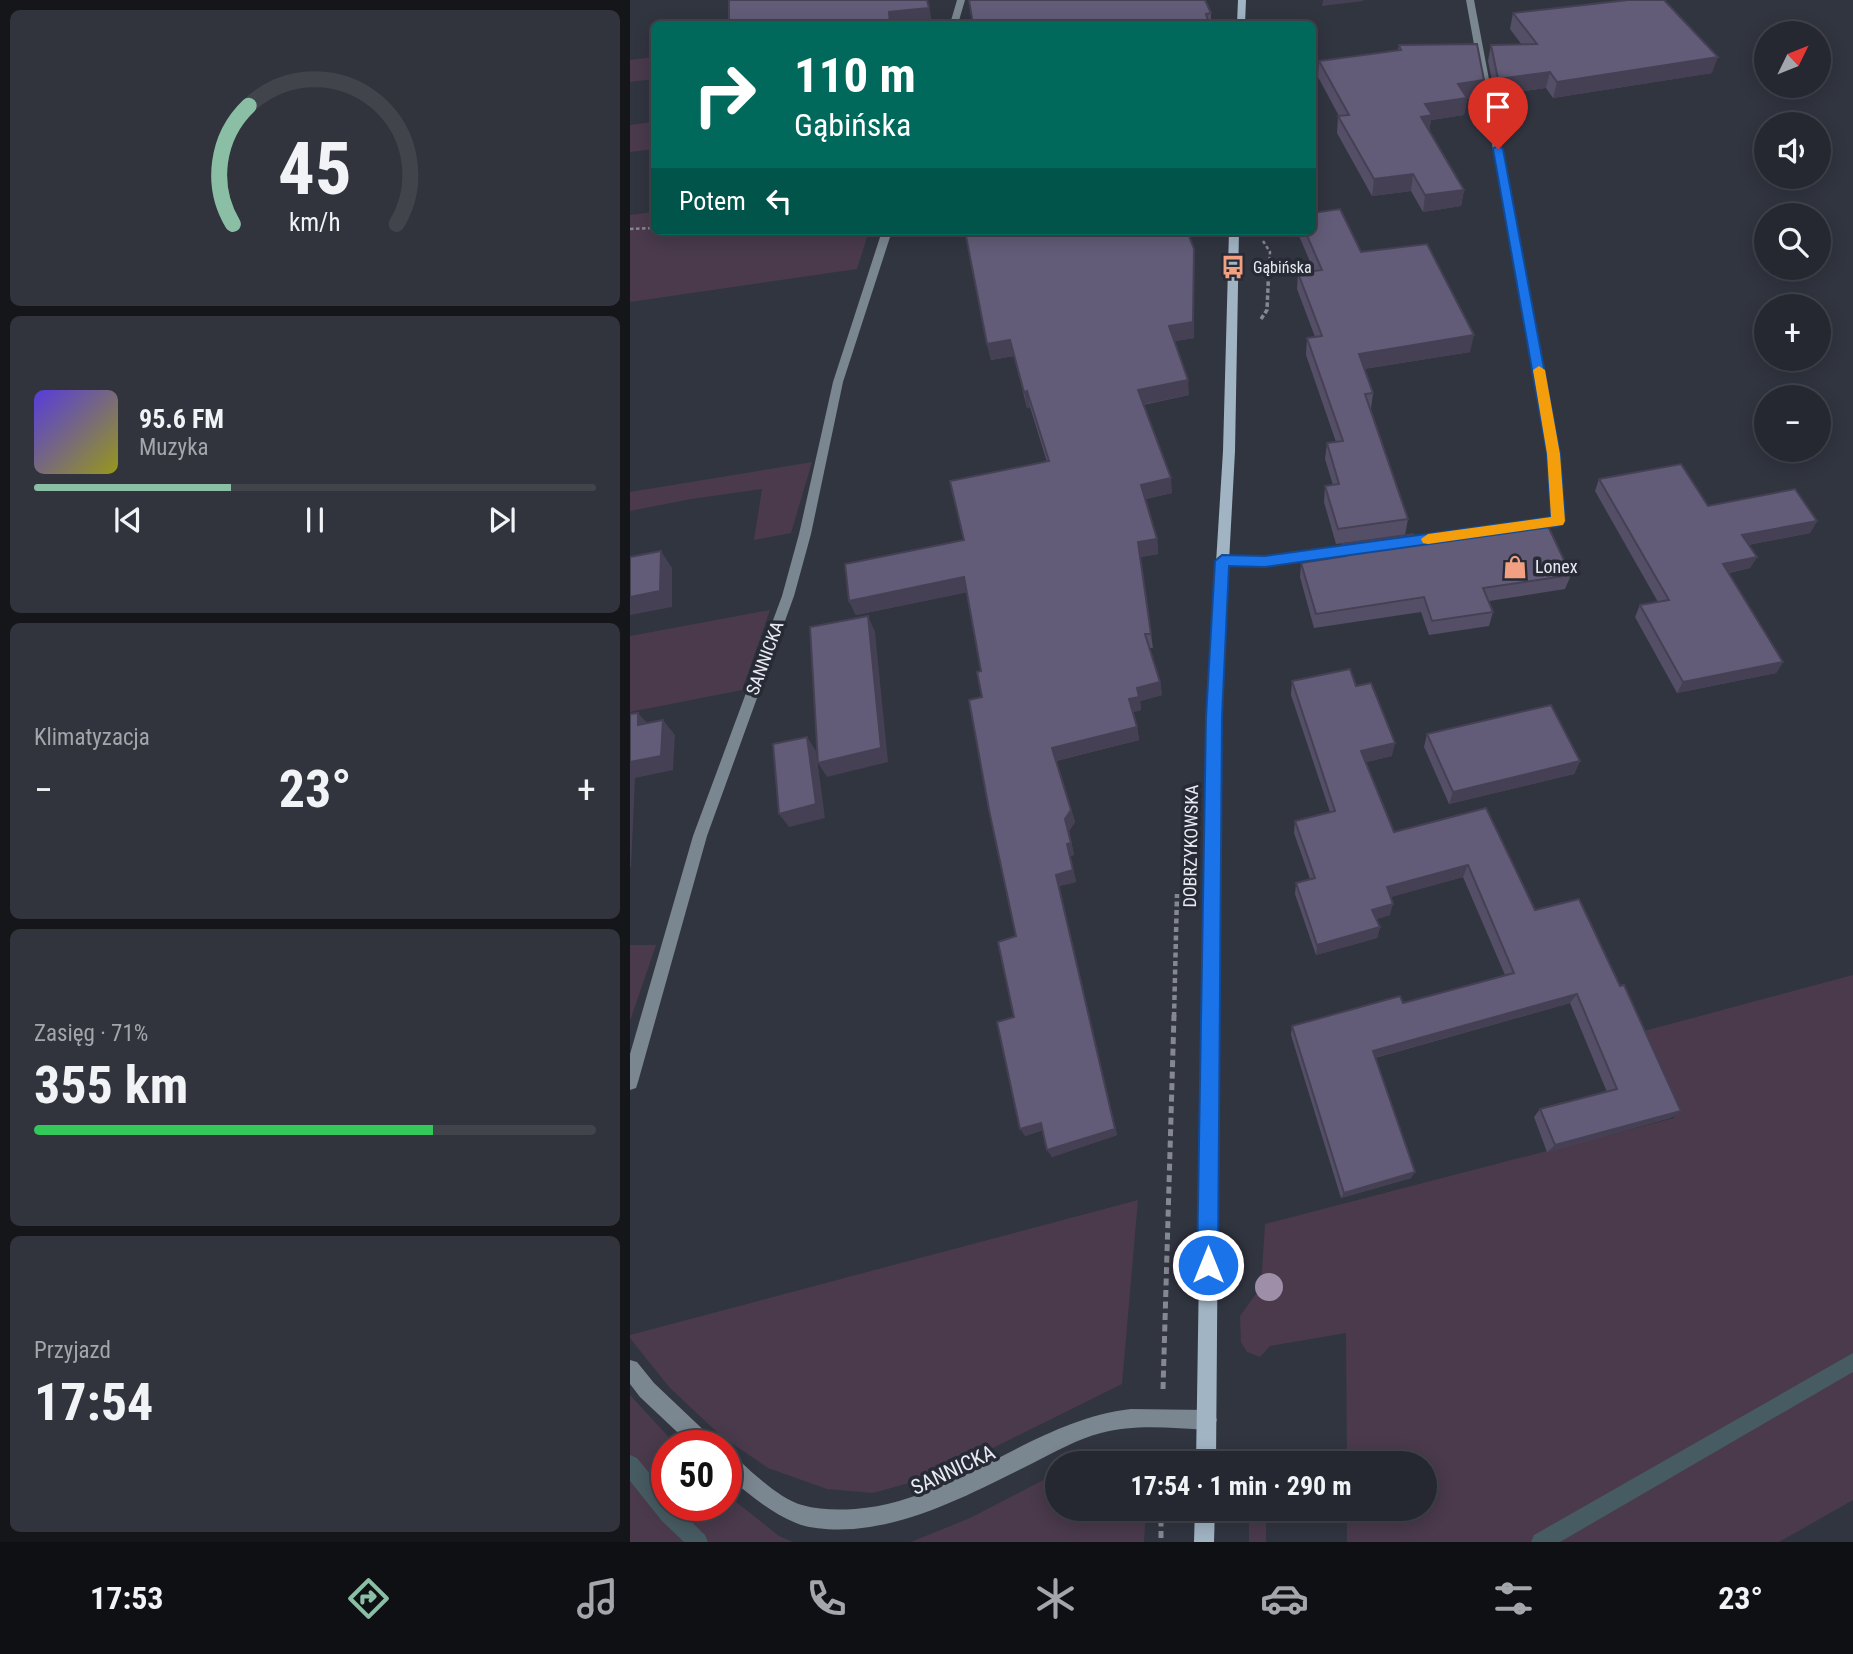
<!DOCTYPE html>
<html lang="pl">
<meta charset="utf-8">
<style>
body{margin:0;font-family:"Roboto Condensed",sans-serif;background:#31343c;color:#f1f3f6;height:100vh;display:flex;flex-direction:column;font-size:26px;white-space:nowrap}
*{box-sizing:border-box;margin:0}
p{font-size:23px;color:#a3a6ab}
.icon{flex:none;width:38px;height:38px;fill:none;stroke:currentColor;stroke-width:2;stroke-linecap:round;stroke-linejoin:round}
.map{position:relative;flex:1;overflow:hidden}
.drawer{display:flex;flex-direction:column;gap:10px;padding:10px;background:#14161a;width:630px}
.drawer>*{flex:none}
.banner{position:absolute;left:21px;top:21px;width:665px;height:214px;border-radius:10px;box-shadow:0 4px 18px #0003,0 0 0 2px #42444c;background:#00695c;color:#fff;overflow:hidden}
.needle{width:46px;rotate:47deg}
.fabs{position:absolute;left:1124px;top:21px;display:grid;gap:14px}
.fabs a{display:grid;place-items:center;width:77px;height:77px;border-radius:50%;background:#252830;box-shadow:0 4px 18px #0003,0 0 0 2px #42444c;font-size:35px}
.speed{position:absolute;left:21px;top:1430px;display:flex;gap:14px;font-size:35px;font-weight:700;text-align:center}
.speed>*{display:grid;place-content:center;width:91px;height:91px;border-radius:50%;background:#252830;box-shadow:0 4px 18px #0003,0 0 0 2px #42444c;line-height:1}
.speed .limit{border:10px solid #d22;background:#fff;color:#111}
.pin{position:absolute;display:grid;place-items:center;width:60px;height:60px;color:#fff;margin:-72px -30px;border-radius:50% 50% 50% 0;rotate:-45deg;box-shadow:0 0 7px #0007}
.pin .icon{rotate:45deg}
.me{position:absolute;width:77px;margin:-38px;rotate:0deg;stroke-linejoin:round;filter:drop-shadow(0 0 5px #0008)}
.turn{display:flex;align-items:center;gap:24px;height:147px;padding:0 28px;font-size:32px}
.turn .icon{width:91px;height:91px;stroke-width:2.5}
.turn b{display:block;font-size:49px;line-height:60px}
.then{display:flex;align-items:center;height:66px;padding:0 28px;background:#0003;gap:14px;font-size:26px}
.big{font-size:52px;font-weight:700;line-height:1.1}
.drawer .widget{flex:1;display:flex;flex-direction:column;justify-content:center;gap:10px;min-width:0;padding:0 24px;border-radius:10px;background:#31343c}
.drawer .dial{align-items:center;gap:0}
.dial svg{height:182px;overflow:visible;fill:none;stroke:#42444c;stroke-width:7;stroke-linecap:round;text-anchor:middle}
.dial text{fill:#f1f3f6;stroke:none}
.song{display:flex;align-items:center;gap:21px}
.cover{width:84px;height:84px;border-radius:10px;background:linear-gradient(135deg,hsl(250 70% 55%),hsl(60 70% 35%))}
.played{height:7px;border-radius:4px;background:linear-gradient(90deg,#8abfa5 35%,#42444c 35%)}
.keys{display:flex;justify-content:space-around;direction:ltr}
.heat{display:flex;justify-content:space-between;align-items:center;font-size:38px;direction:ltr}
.charge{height:10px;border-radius:5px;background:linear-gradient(90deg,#34c759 71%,#42444c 0)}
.trip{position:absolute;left:415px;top:1451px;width:392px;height:70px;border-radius:35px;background:#252830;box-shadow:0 4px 18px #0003,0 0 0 2px #42444c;font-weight:700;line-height:70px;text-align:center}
.tab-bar{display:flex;height:112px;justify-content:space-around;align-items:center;background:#0f1013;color:#a3a6ab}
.tab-bar .icon{width:49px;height:49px}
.tab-bar .current{color:#8abfa5}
.tab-bar b{font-size:32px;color:#f1f3f6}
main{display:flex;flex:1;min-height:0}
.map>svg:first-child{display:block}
.green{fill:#4a3a4c}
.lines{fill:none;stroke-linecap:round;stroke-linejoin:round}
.stream{fill:#475b62;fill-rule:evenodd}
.path-far3{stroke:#858892;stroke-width:2.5;stroke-dasharray:3.5 2.5;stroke-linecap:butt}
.path-far2{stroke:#858892;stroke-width:3.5;stroke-dasharray:4.5 2.5;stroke-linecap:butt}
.path-far1{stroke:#858892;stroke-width:4.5;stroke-dasharray:5 3.5;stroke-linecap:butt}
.path{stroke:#858892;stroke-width:5;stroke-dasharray:7 4.5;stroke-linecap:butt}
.street{fill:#7a8690;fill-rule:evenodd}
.secondary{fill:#a1b4c4;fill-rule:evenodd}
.tree{fill:#9e8ea7}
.wall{fill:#544f67}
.shaded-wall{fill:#454054}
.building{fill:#625c78;stroke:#454054;stroke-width:2}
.route{fill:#1a73e8;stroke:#114b97;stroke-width:2}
.slow{fill:#f59e0b}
.labels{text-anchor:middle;stroke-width:7;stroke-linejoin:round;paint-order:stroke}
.far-poi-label{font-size:16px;fill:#e8eaf1;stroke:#272b35;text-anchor:start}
.poi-label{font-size:18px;fill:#e8eaf1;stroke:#272b35;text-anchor:start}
.street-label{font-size:18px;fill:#e8eaf1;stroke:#272b35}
.near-street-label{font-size:21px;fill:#e8eaf1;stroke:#272b35}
</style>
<main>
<section class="drawer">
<div class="widget dial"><svg viewBox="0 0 100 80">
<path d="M14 69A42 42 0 1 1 86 69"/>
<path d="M14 69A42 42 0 0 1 21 17" stroke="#8abfa5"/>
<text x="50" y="56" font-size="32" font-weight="700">45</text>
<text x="50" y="72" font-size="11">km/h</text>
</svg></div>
<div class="widget">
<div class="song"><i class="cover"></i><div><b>95.6 FM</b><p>Muzyka</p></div></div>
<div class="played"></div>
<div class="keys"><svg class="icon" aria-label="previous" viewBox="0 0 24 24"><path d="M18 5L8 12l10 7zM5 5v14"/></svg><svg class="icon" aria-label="pause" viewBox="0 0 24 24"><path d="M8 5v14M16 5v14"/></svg><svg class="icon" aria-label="next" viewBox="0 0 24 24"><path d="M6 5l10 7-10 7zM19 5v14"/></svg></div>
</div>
<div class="widget"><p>Klimatyzacja</p>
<div class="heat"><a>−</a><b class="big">23°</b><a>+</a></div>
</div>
<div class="widget"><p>Zasięg · 71%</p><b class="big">355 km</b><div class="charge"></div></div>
<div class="widget"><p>Przyjazd</p><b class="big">17:54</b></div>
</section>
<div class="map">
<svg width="1223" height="1542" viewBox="0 0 1223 1542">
<rect width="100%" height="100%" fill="#313540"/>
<!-- green -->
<g class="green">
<polygon points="24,57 24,79 0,82 0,60"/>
<polygon points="24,122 24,149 0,152 0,125"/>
<polygon points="24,212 24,231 239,231 227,269 0,302 0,215"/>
<polygon points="182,462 161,533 124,540 132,489 61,499 0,511 0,492"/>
<polygon points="140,610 112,690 0,712 0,636"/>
<polygon points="0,945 26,945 0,1021"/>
<polygon points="1223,975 1223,1500 1149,1542 717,1542 717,1509 794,1508 794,1463 717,1463 716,1333 640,1346 630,1357 617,1352 611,1342 610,1316 631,1287 635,1224 1044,1118 1003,1034"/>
<polygon points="508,1200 492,1384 308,1475 243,1493 197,1489 138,1468 91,1436 39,1387 0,1338 0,1335"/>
<polygon points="0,1395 46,1445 37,1446 37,1505 96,1505 96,1494 149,1536 163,1542 0,1542"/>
<polygon points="427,1473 427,1508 516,1509 514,1542 281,1542 340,1518"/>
<rect x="619" y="1509" width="17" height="33"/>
</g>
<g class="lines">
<!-- stream -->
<g class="stream">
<polygon points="1223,1353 1223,1372 930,1542 901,1542 904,1535"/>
<polygon points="0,1455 7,1458 37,1495 37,1505 44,1505 75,1535 78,1542 54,1542 32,1521 0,1481"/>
</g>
<!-- path-far3 -->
<g class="path-far3">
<polyline points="0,229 24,228"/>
<polyline points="633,241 640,252 639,266"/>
</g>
<!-- path-far2 -->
<polyline class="path-far2" points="631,319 637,310 639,264"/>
<!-- path-far1 -->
<polyline class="path-far1" points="544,1017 547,894"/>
<!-- path -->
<g class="path">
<polyline points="533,1389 544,1015"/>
<polyline points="532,1450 532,1463"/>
<polyline points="531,1508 531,1542"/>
</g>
<!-- street -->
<g class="street">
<polygon points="327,0 335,0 328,24 320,24"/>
<polygon points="836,0 844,0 930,454 934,521 928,525 767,548 761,543 767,538 922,517 918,454"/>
<polygon points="252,231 262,231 213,382 181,534 164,596 77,836 8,1082 6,1088 0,1090 0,1054 63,836 152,596 169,534 203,382"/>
<path d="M729 544 735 549 733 552C712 558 599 575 586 561L592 556 635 557Z"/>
<polygon points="0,1360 7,1362 24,1383 83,1439 85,1446 62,1446 10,1397 0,1384"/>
<path d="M501 1409 577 1410 584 1413 587 1420 584 1427 577 1430C542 1428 505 1424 471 1433 447 1439 425 1452 403 1463 346 1491 288 1523 224 1529 206 1530 183 1530 166 1523 140 1513 118 1493 96 1475V1452L103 1455C121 1471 149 1499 172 1505 189 1510 208 1510 225 1509 326 1501 403 1420 501 1409Z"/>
</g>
<!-- secondary -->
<g class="secondary">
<polygon points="608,0 616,0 615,24 607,24"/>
<polygon points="599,231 609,231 605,451 592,691 586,1463 566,1463 578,691 593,451"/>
<polygon points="565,1508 585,1508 584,1542 564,1542"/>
</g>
</g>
<!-- trees -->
<circle class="tree" cx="639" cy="1287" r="14"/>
<!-- wall -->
<g class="wall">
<polygon points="581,13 581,24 343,24"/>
<polygon points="883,13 1082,73 923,98 916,88 865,95 858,61 861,45 892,45 880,29"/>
<polygon points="769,45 854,80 851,97 837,99 834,115 801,120 799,131 834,190 831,206 793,212 781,191 742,196 707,133 708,116 709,116 688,77 689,61 768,51"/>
<polygon points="667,231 682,231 731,252 840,352 734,369 743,393 741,409 778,519 775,535 706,544 694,502 695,486 703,485 695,459 697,443 706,442 676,355 677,338 685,337 667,289 668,273 684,271"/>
<polygon points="564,265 564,338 545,341 559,395 513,405 542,493 515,499 527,539 528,554 510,557 523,648 519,648 530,682 532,695 510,701 511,710 503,712 507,727 509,740 426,761 445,822 439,831 444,855 440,856 446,882 429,886 487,1135 422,1157 413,1130 395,1136 384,1017 386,936 352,697 351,671 337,592 226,615 219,601 334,540 417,462 400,407 397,408 384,356 361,360 357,344"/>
<polygon points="969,479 1078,506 1187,521 1180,533 1118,545 1127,557 1120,568 1099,573 1153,662 1146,673 1047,693 1005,617 1010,605 1028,602 965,491"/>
<polygon points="712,544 786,545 941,575 935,589 859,601 863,612 859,626 799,635 791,612 684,628 670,577 671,563 711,557"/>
<polygon points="662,681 726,686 762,756 736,762 764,832 856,808 905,910 990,986 1051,1111 1040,1118 917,1152 904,1117 910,1109 977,1092 940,1003 745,1058 781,1178 711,1198 661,1035 662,1026 773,1003 875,975 833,877 760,897 760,915 746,919 750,927 747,938 686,955 665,894 666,883 680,879 664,833 665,821 700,812 661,695"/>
<polygon points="797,734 950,761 944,774 819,804 794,747"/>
</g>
<!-- shaded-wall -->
<g class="shaded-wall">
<polygon points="298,0 302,23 260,24 259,12"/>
<polygon points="693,0 733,0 733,1 692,6"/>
<polygon points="1088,57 1082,73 923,98 927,82"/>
<polygon points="920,72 916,88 865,95 868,79"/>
<polygon points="854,80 851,97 837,99 834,115 801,120 799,132 791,117 795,104 828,84"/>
<polygon points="783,174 781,191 742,196 744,179"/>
<polygon points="834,190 831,206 793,212 795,195"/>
<polygon points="564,249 564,338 540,342 539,326"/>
<polygon points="844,335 840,352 727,370 729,354"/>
<polygon points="380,340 384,356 361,360 357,344"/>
<polygon points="558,380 559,395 509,405 508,390"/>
<polygon points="397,391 400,407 397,408 394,392"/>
<polygon points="541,478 542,493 513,500 511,485"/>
<polygon points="1187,521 1180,533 1106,547 1112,535"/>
<polygon points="527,539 528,554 510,557 508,542"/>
<polygon points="31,551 42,568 42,607 0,615 0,597"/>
<polygon points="1127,557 1120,568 1087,575 1093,564"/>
<polygon points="334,577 339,592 226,615 219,601"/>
<polygon points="238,616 245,632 258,762 197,777 188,763"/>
<polygon points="1153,662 1146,673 1047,693 1053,682"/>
<polygon points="530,682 532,695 510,701 511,710 501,713 499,699 507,688"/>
<polygon points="8,713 21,727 8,725"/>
<polygon points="33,720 45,735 43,770 5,778 1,867 0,867 0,762"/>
<polygon points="507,727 509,740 425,761 422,748"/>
<polygon points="177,737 186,751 195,818 159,827 149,814"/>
<polygon points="765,743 762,756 729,764 731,751"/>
<polygon points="950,761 944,774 819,804 823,792"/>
<polygon points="441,810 445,822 439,831 444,855 440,856 446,882 429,886 487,1135 422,1157 417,1150 426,875 437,844 435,819"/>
<polygon points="838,865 833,877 754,899 757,887"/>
<polygon points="763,904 760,915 740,921 742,910"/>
<polygon points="750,927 747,938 686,955 687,945"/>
<polygon points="947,994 940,1003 740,1059 743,1051"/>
<polygon points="1051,1111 1040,1118 917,1152 925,1145"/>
<polygon points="411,1123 416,1129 395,1136 390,1129"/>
<polygon points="785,1172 781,1178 711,1198 714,1193"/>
</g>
<!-- building -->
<g class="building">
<polygon points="99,0 297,0 299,8 259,12 260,24 99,24"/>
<polygon points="339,0 575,0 581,13 576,14 579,24 343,24"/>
<polygon points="998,0 1034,0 1088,57 927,82 920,72 868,79 861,45 907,44 883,13"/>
<polygon points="847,44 854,80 828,84 837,98 795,104 802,115 791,117 834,190 795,195 783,174 744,179 708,116 719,115 689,61 771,50 769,45"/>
<polygon points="710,209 731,252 797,244 844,335 729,354 743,393 735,394 778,519 708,529 695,486 709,484 697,443 713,441 677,338 692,336 668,273 692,270 675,231 682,231 682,213"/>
<polygon points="335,231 557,231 564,249 563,322 539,326 558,380 508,390 541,478 511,485 527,539 508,542 521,634 515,634 530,682 507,688 509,697 499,699 507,727 422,748 441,810 435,819 441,843 437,844 443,870 426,875 485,1129 417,1150 411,1123 390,1129 367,1022 384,1017 368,942 386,936 359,810 339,700 352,697 347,672 351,671 334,577 219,601 215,564 334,540 320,481 419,461 397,391 394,392 380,340 357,344"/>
<polygon points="1051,464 1078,506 1165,489 1187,521 1112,535 1127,557 1093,564 1153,662 1053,682 1010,605 1039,600 969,479"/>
<polygon points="918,526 941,575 853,588 863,612 802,621 794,597 686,614 671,563 716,556 712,544 783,534 786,545"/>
<polygon points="31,551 30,591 0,597 0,557"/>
<polygon points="238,616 251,748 188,763 180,627"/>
<polygon points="720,669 726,686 741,683 765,743 731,751 764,832 856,808 905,910 949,899 990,986 994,985 1051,1111 925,1145 910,1109 987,1089 947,994 743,1051 785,1172 714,1193 662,1026 770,996 773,1003 884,973 838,865 757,887 763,904 742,910 750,927 687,945 666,883 685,878 665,821 705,811 662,681"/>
<polygon points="921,705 950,761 823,792 797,734"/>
<polygon points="8,713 8,725 33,720 31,756 0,762 0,714"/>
<polygon points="177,737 186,804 149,814 143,744"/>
</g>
<!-- route -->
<polygon class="route" points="868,145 873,149 930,454 935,521 928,526 635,567 599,566 592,717 588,1265 585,1272 578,1275 570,1272 567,1265 576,717 585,561 592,555 635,556 921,517 917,454 863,149"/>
<!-- slow -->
<polygon class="slow" points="909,366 915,370 930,454 935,521 933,525 798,544 793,543 791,539 798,534 921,517 917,454 903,370"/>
<!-- icons -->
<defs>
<g id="bus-bare" transform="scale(1.89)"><path d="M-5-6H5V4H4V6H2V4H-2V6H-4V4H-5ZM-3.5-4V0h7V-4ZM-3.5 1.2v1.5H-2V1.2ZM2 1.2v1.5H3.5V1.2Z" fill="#f3a082" stroke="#272b35" stroke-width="2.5" paint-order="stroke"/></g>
<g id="shop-bare" transform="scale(1.89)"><path d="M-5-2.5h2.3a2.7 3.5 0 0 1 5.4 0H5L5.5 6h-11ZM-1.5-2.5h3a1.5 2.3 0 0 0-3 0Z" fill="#f3a082" stroke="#272b35" stroke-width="2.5" paint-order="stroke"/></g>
</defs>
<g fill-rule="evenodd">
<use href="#bus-bare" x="603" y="267"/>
<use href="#shop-bare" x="885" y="567"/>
</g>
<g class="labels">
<!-- far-poi labels -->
<g class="far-poi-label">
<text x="623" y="273">Gąbińska</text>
</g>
<!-- poi labels -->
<g class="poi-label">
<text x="905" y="573">Lonex</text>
</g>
<!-- street labels -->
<g class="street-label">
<text transform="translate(135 658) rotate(-70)" y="6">SANNICKA</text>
<text transform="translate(561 846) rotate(-89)" y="6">DOBRZYKOWSKA</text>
</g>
<!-- near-street labels -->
<g class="near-street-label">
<text transform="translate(323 1470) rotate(-25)" y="7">SANNICKA</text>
</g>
</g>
</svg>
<div class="fabs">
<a><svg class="needle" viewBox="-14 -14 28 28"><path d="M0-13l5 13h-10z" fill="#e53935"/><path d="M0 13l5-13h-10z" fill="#a3a6ab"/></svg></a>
<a><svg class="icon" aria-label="sound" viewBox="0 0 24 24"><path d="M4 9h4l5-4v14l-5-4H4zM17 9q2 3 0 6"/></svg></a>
<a><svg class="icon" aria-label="search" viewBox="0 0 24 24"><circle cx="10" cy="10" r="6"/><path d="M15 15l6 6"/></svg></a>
<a>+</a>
<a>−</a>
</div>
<div class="speed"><div class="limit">50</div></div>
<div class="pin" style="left:868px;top:149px;background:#d93025"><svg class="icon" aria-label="arrive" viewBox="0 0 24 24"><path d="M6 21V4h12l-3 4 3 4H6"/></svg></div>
<svg class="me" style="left:578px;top:1265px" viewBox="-20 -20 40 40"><circle r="17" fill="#1a73e8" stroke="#fff" stroke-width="3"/><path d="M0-11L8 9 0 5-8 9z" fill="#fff"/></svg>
<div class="trip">17:54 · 1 min · 290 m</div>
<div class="banner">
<div class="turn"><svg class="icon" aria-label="right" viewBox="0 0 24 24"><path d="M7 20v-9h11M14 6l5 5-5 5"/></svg><div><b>110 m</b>Gąbińska</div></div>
<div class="then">Potem<svg class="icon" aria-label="left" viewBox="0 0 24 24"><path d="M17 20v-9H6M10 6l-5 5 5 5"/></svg></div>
</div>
</div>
</main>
<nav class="tab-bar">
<b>17:53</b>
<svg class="icon current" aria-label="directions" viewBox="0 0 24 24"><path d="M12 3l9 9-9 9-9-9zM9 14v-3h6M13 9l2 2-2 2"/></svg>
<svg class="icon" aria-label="music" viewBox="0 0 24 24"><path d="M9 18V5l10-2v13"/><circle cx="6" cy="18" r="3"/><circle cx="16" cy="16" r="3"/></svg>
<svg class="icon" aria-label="phone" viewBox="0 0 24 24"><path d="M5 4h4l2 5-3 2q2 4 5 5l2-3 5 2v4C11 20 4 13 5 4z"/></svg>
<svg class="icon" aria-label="climate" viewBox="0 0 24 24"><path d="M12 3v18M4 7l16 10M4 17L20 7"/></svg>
<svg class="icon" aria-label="car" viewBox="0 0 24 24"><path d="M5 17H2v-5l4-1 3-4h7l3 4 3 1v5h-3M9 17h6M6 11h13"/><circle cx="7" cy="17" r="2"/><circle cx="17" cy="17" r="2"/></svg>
<svg class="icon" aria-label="filters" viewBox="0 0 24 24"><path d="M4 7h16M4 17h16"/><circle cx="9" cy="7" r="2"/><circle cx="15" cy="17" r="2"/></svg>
<b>23°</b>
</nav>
